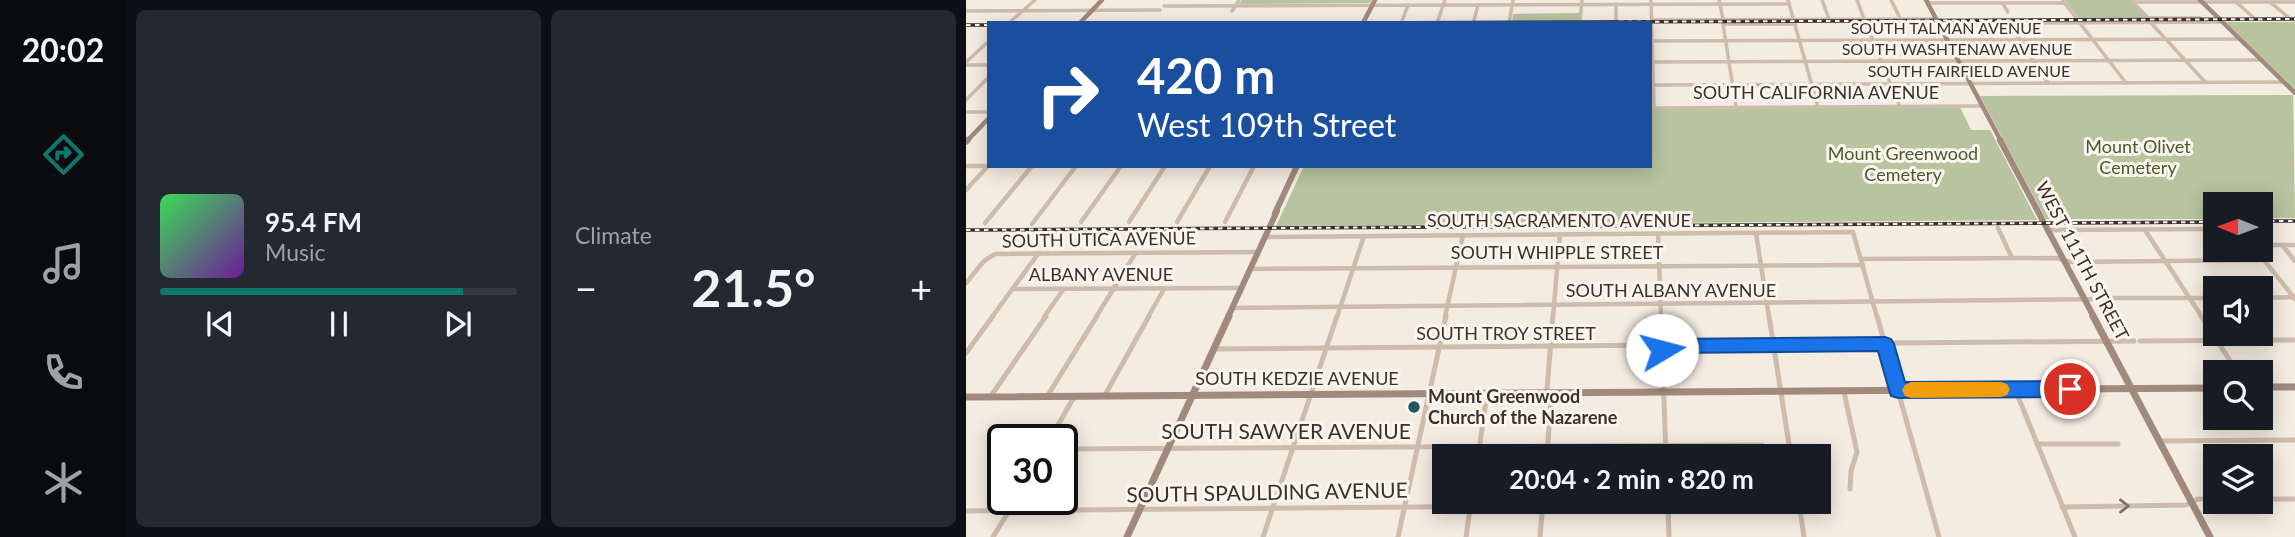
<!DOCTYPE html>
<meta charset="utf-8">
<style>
body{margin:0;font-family:Lato,sans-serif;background:#242831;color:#f1f3f6;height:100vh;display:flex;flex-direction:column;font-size:26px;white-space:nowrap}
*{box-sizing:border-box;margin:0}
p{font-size:23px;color:#9ea1a6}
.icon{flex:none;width:38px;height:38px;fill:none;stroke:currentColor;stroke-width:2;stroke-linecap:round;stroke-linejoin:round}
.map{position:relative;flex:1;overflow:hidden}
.sheet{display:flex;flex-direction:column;gap:10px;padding:10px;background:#0d0f14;width:840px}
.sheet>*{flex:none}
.top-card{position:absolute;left:21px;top:21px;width:665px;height:147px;border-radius:0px;box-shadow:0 4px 18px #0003;background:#1a4fa0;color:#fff;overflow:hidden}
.needle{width:46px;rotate:271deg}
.buttons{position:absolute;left:1237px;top:192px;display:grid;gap:14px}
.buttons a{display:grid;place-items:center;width:70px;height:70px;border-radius:0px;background:#171b24;box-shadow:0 4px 18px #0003;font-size:35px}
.speed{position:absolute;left:21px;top:424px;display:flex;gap:14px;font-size:35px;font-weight:700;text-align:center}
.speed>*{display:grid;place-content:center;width:91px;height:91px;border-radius:50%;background:#171b24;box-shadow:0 4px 18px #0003;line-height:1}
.speed .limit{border:4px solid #111;border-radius:10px;background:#fff;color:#111}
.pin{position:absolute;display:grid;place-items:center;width:60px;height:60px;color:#fff;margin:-30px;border:4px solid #fff;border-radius:50%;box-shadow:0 2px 7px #0007}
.me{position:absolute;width:77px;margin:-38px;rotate:82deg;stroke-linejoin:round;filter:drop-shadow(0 0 5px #0008)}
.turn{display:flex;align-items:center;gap:24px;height:147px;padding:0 35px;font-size:32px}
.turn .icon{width:91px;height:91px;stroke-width:2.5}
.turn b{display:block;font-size:49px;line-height:60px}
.big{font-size:52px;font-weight:700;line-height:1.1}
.sheet .card{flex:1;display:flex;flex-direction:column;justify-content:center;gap:10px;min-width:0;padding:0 24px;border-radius:10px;background:#242831}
.song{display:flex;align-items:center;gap:21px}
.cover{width:84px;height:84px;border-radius:10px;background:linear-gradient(135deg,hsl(130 70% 55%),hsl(280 70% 35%))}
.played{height:7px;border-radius:4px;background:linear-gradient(90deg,#0f766e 85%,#363941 85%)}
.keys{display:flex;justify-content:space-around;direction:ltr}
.heat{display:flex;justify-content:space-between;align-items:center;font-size:38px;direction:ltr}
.sheet .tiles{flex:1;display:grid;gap:10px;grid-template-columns:repeat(2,1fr)}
.trip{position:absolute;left:466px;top:444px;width:399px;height:70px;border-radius:0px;background:#171b24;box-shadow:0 4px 18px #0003;font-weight:700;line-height:70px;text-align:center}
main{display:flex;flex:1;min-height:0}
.menu{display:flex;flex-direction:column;width:126px;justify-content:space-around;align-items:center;background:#090b0e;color:#9ea1a6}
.menu .icon{width:49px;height:49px}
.menu .on{color:#0f766e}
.menu b{font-size:32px;color:#f1f3f6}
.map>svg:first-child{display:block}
.green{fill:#b8c4a0}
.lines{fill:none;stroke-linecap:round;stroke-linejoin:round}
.street-far2{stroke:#cdbbac;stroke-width:3.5}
.street-far1{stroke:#cdbbac;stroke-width:4.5}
.street{stroke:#cdbbac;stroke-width:5}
.secondary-far2{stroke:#a18a7d;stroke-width:4.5}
.secondary-far1{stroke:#a18a7d;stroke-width:6}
.secondary{stroke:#a18a7d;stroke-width:7}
.rail-casing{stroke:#3b302b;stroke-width:3.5}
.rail{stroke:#fbf5ee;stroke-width:2;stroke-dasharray:4.5;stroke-linecap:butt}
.oneway{stroke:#7d6f65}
.route{fill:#1a73e8;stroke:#114b97;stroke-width:2}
.slow{fill:#f59e0b}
.poi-dot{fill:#1f5a5e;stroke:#fbf5ee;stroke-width:2.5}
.labels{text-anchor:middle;stroke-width:6;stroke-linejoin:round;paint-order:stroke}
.far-street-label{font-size:16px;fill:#3b302b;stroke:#fbf5ee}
.street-label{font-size:18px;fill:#3b302b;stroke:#fbf5ee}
.park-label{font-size:18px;fill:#4a5a2e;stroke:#fbf5ee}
.poi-label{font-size:18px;font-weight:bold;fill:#3b302b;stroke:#fbf5ee;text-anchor:start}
.near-street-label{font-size:21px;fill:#3b302b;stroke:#fbf5ee}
</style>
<main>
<nav class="menu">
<b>20:02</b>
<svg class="icon on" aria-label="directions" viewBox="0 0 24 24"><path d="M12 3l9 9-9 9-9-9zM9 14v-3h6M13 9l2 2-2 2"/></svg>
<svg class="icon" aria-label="music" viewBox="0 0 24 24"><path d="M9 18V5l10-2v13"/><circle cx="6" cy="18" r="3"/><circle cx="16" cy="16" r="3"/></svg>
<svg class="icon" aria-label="phone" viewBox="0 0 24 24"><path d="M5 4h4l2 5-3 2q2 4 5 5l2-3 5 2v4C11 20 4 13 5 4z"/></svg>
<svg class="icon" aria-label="climate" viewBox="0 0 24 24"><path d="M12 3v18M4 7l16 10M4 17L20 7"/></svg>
</nav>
<section class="sheet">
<div class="tiles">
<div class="card">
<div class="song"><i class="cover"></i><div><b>95.4 FM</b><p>Music</p></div></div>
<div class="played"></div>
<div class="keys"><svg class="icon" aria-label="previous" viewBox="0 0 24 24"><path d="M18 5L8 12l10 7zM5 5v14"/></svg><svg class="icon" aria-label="pause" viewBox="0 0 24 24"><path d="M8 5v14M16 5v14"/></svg><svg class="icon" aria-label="next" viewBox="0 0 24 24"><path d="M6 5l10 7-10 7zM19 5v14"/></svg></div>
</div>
<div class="card"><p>Climate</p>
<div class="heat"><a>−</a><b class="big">21.5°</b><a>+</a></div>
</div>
</div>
</section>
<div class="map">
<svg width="1329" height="537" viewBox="0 0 1329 537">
<rect width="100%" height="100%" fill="#f4ebe1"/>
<!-- green -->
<g class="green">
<polygon points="276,0 406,0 404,3 273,4"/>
<polygon points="1099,0 1164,0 1182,19 1113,19"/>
<polygon points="613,13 612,23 546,23 547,14"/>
<polygon points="1260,22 1329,22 1329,90 1321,82"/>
<polygon points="1327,95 1329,218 1295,218 1295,205 1250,205 1249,219 1080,219 1014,96"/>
<polygon points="994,107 1005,130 1024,130 1071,220 310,226 338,166 684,166 684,109"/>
</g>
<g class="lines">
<!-- street-far2 -->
<g class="street-far2">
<polyline points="685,0 688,108"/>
<polyline points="753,0 757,19"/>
<polyline points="822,0 852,107"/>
<polyline points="856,0 863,19"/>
<polyline points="891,0 898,19"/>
<polyline points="925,0 934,18"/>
<polyline points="1165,0 1182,18 1234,18"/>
<polyline points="1097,1 1160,83"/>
<polyline points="1168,2 1329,2"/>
<polyline points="1270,2 1287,17"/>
<polyline points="962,3 1099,3"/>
<polyline points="1305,3 1322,17"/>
<polyline points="650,4 650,20"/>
<polyline points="1037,4 1042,12"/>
<polyline points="198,6 823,4"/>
<polyline points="0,11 194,10"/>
<polyline points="266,11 273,0"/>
<polyline points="508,20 512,5"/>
<polyline points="614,20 616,0"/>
<polyline points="686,20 970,19"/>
<polyline points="436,21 442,5"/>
<polyline points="44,22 69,0"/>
<polyline points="471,23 479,0"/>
<polyline points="543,23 547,0"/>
<polyline points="1043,23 1257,22"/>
<polyline points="900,24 934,107"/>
<polyline points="1044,24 1082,83"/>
<polyline points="1186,24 1239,82"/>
<polyline points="686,41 1273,39"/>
<polyline points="0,62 23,41"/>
<polyline points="687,62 1295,60"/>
<polyline points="0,65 23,65"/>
<polyline points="688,85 1318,82"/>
<polyline points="0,100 23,77"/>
<polyline points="770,107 757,24 829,24"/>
<polyline points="684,108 1016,106"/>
<polyline points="0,112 23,112"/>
</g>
<!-- street-far1 -->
<g class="street-far1">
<polyline points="0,166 23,166"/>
<polyline points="0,190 23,165"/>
<polyline points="115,222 155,166"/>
<polyline points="163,222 199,166"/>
<polyline points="211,222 244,166"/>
<polyline points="259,222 288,166"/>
<polyline points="19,223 66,166"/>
<polyline points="66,224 110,166"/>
<polyline points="1032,228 1046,258"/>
<polyline points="1082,230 1250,229"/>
<polyline points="1179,230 1236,317"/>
<polyline points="790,233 803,317"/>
<polyline points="692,234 695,317"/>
<polyline points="300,237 887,232 911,317"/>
<polyline points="1295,245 1329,245"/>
<polyline points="1316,245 1329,261"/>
<polyline points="1290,250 1329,299"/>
<polyline points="895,259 1091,258 1104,262 1298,260"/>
<polyline points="284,269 897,265"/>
<polyline points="0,283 18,261 29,254 292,252"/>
<polyline points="47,289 276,288"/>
<polyline points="1148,298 1250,298"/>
<polyline points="1295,298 1327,297"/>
<polyline points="267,308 1144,299"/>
<polyline points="26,317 72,254"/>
<polyline points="78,317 97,290"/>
<polyline points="130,317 169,254"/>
<polyline points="182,317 198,289"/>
<polyline points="371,317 398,236"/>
<polyline points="479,317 497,235"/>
<polyline points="587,317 594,235"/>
</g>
<!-- street -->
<g class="street">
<polyline points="695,316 700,457"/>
<polyline points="803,316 825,457"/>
<polyline points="911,316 973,537"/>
<polyline points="1235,316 1272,373"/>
<polyline points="1174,341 1329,340"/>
<polyline points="249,349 1168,341"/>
<polyline points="0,353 27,316"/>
<polyline points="1049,389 1109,537"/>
<polyline points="878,392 891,452 885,471 884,489"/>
<polyline points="82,395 131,316"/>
<polyline points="139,395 183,316"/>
<polyline points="25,396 80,316"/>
<polyline points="84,439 108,397"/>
<polyline points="1193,441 1329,440"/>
<polyline points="1071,444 1152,444"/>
<polyline points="96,449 796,445"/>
<polyline points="512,457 521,394"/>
<polyline points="581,457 585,399 581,389 587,316"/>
<polyline points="1295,499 1329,499"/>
<polyline points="833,502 838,537"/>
<polyline points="702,503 703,537"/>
<polyline points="1096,507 1220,505 1232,499 1250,499"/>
<polyline points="0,511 771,504"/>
<polyline points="27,537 50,499"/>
<polyline points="297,537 371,316"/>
<polyline points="432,537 480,316"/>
<polyline points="500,537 505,502"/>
<polyline points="574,537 577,502"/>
</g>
<!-- secondary-far2 -->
<g class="secondary-far2">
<polyline points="960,0 1035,141"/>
<polyline points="1234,0 1329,93"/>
<polyline points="114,23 136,0"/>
<polyline points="397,23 409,0"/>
<polyline points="1,141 23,118"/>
</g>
<!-- secondary-far1 -->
<g class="secondary-far1">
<polyline points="1034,140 1128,317"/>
<polyline points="0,142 2,140"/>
<polyline points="309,213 331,166"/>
<polyline points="262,317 311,211"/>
</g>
<!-- secondary -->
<g class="secondary">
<polyline points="1127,316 1244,537"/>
<polyline points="1295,387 1329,387"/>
<polyline points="0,397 1250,388"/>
<polyline points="161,537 263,316"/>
</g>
<!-- rail casing -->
<g class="rail-casing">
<g id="rail">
<polyline points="383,23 1329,19"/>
<polyline points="0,25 23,25"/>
<polyline points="1295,221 1329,221"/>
<polyline points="0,230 1250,222"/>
</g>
</g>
<!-- rail -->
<use href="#rail" class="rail"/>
</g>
<!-- one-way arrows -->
<defs><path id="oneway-chevron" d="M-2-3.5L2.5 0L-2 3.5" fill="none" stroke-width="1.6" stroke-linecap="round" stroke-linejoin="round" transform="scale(1.75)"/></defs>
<use class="oneway" href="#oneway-chevron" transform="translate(1158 506)"/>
<!-- route -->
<polygon class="route" points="919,337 925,339 928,344 939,382 1104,381 1110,383 1113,389 1110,394 1104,397 932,398 925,396 923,390 912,351 703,353 696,357 690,355 687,350 689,341 696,339"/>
<!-- slow -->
<polygon class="slow" points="945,382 1035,382 1041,384 1044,389 1041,395 1035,397 945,398 939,396 936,390 939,385"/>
<!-- markers -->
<circle class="poi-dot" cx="448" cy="407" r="7"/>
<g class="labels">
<!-- far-street labels -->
<g class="far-street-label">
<text x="980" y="34">SOUTH TALMAN AVENUE</text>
<text x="991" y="55">SOUTH WASHTENAW AVENUE</text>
<text x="1003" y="77">SOUTH FAIRFIELD AVENUE</text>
</g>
<!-- street labels -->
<g class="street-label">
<text x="850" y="99">SOUTH CALIFORNIA AVENUE</text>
<text x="593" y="227">SOUTH SACRAMENTO AVENUE</text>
<text transform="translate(133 240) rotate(-1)" y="6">SOUTH UTICA AVENUE</text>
<text x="591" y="259">SOUTH WHIPPLE STREET</text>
<text transform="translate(1116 261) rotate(62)" y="6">WEST 111TH STREET</text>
<text x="135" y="281">ALBANY AVENUE</text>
<text x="705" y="297">SOUTH ALBANY AVENUE</text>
<text x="540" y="340">SOUTH TROY STREET</text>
<text x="331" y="385">SOUTH KEDZIE AVENUE</text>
</g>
<!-- park labels -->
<g class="park-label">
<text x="1172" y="153">Mount Olivet<tspan x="1172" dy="21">Cemetery</tspan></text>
<text x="937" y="160">Mount Greenwood<tspan x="937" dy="21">Cemetery</tspan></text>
</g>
<!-- poi labels -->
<g class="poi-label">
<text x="462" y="403">Mount Greenwood<tspan x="462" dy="21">Church of the Nazarene</tspan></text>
</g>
<!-- near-street labels -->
<g class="near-street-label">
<text x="320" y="439">SOUTH SAWYER AVENUE</text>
<text transform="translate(301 493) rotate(-1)" y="7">SOUTH SPAULDING AVENUE</text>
</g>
</g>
</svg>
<div class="buttons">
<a><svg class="needle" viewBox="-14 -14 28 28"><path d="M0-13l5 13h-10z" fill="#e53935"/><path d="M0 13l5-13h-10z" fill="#9ea1a6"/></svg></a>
<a><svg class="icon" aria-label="sound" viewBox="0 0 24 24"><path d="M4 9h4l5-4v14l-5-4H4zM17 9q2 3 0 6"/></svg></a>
<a><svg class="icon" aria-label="search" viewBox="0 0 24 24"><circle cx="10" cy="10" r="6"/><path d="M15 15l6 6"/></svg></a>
<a><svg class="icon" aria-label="layers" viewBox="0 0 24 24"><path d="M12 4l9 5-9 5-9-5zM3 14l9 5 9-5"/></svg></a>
</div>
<div class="speed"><div class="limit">30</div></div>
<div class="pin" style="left:1104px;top:389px;background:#d93025"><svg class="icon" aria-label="arrive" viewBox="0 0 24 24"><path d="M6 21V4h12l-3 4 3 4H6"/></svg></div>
<svg class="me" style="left:696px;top:350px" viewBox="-20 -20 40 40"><circle r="19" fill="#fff"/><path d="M0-13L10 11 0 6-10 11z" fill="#1a73e8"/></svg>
<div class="trip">20:04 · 2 min · 820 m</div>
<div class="top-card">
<div class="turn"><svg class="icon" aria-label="right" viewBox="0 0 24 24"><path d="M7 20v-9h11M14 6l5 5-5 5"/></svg><div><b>420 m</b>West 109th Street</div></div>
</div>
</div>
</main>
